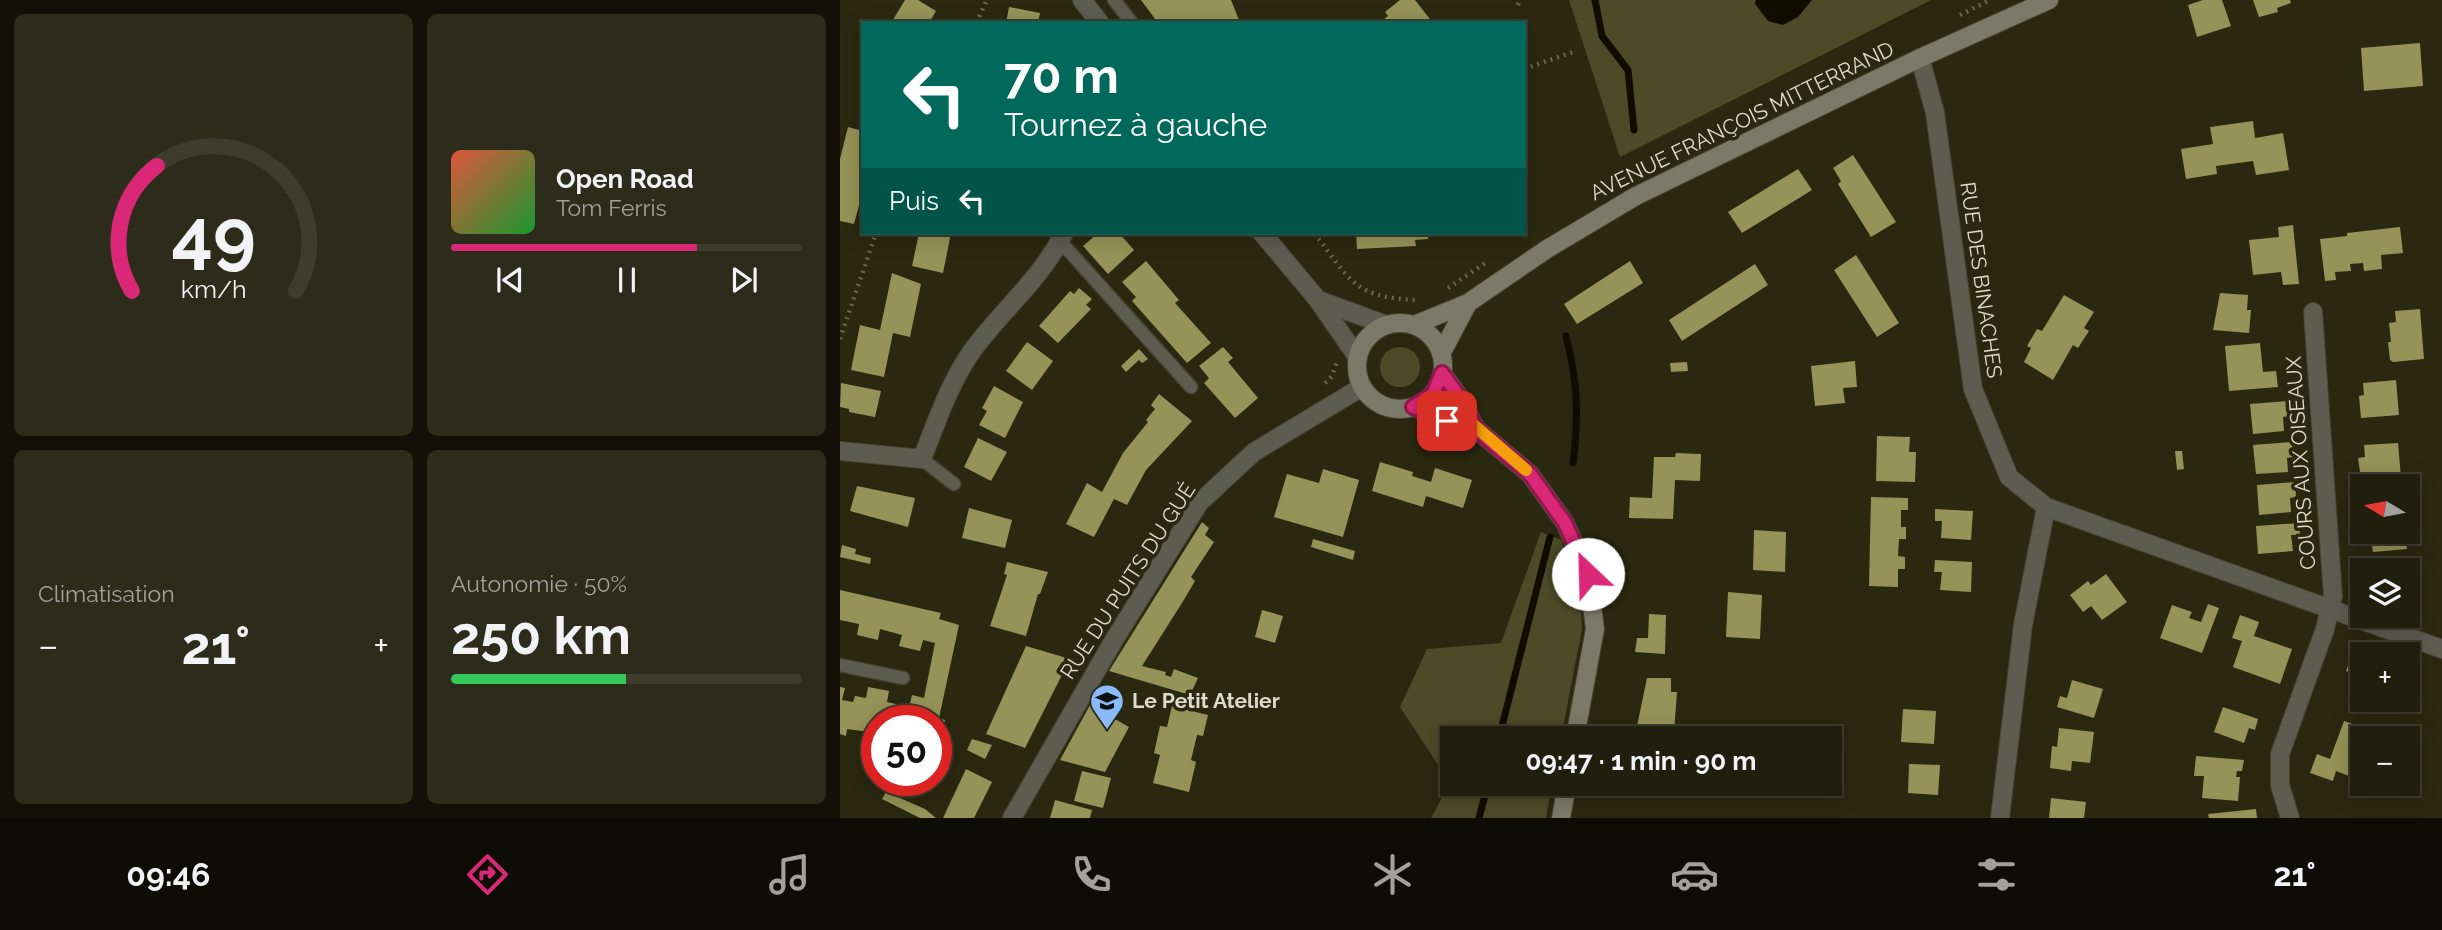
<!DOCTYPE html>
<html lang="fr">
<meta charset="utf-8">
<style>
body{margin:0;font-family:Raleway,sans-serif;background:#2d2b1a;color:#f1f3f6;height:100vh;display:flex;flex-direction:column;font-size:26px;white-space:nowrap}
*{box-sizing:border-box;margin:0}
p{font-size:23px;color:#a2a29d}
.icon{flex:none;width:38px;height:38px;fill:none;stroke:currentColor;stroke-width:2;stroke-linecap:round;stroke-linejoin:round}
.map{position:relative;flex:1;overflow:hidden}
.sheet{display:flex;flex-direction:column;gap:14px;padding:14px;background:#121007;width:840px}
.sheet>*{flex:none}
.top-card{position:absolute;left:21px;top:21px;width:665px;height:214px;border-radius:0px;box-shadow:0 4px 18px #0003,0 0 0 2px #3d3c2d;background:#00695c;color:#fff;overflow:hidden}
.needle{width:46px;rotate:280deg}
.fabs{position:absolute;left:1510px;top:474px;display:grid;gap:14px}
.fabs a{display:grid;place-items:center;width:70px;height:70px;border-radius:0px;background:#201e0c;box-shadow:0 4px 18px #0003,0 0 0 2px #3d3c2d;font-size:35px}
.speed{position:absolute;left:21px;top:705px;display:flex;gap:14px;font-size:35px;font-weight:700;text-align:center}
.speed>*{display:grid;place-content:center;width:91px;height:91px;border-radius:50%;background:#201e0c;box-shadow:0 4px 18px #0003,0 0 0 2px #3d3c2d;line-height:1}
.speed .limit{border:10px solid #d22;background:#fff;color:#111}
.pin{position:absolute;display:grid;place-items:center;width:60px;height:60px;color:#fff;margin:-30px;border-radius:14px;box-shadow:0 4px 10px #0006}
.me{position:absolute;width:77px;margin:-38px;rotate:336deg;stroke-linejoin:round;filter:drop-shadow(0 0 5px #0008)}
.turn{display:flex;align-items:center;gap:24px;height:147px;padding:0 28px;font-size:32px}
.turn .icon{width:91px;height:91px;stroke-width:2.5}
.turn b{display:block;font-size:49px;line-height:60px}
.then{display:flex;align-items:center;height:66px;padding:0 28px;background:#0003;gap:14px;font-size:26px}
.big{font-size:52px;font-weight:700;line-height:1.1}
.sheet .card{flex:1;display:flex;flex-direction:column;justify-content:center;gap:10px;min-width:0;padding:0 24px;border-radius:10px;background:#2d2b1a}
.sheet .dial{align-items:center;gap:0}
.dial svg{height:182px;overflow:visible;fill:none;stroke:#3d3c2d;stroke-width:7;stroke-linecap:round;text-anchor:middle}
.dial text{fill:#f1f3f6;stroke:none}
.song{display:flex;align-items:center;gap:21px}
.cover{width:84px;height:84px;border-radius:10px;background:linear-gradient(135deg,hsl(10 70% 55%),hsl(130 70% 35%))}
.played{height:7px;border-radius:4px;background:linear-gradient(90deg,#db2777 70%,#3d3c2d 70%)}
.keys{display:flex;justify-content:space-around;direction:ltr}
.heat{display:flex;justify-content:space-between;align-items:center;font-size:38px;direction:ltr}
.charge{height:10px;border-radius:5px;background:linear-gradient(90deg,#34c759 50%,#3d3c2d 0)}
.sheet .tiles{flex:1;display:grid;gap:14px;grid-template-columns:repeat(2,1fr)}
.trip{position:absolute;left:600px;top:726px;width:402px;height:70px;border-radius:0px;background:#201e0c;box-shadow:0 4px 18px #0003,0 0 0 2px #3d3c2d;font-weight:700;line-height:70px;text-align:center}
.tab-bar{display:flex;height:112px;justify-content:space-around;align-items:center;background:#0d0c05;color:#a2a29d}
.tab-bar .icon{width:49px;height:49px}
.tab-bar .selected{color:#db2777}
.tab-bar b{font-size:32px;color:#f1f3f6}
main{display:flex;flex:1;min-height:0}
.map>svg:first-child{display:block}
.green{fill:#4d4a27}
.water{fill:#0e0d00}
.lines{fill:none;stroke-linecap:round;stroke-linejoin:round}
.stream{stroke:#0e0d00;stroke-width:7}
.building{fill:#969358}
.lane-casing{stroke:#46452e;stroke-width:15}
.street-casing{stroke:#46452e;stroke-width:20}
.secondary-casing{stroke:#46452e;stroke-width:20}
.path{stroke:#686651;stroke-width:4.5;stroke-dasharray:2 5;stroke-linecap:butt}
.lane{stroke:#5d5c51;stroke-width:12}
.street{stroke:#5d5c51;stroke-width:18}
.secondary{stroke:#7b7a68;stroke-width:18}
.route-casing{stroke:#8e194d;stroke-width:18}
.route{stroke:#db2777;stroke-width:12}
.slow{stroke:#f59e0b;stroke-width:12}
.labels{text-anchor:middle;stroke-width:7;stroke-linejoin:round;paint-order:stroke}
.street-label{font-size:21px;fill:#dcdbcc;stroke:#2a2810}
.poi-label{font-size:21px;font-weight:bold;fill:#dcdbcc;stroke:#2a2810;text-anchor:start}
</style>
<main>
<section class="sheet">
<div class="tiles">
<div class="card dial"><svg viewBox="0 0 100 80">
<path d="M14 69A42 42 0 1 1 86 69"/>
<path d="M14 69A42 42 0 0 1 25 14" stroke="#db2777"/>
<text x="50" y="56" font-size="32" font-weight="700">49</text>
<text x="50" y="72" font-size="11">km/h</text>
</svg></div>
<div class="card">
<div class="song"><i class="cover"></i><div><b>Open Road</b><p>Tom Ferris</p></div></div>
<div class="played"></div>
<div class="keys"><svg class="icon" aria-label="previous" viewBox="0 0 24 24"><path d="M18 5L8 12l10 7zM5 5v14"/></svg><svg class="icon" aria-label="pause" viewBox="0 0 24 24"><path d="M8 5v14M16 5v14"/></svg><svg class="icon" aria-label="next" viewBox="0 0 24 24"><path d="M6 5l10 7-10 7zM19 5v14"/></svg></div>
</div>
<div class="card"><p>Climatisation</p>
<div class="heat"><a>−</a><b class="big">21°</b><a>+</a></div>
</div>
<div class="card"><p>Autonomie · 50%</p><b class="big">250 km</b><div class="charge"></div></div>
</div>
</section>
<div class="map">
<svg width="1602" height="818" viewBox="0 0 1602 818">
<rect width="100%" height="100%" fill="#2a2810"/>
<!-- green -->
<g class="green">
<polygon points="729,0 1091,0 780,157"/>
<circle cx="560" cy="367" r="20"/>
<polygon points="701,532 721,540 740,590 742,629 721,738 612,738 612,784 712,784 706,818 591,818 610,783 560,707 587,649 661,643"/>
</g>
<!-- water -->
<polygon class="water" points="916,0 972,0 958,17 943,25 928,21 915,4"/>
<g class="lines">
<!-- stream -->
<g class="stream">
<polyline points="755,0 762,36 788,70 794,130"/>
<path d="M726 336C738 383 739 415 733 463"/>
<polyline points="659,738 710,537"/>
<polyline points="639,818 648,784"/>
</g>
</g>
<!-- building -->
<g class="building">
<polygon points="65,0 78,0 96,11 89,23 51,23"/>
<polygon points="301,0 391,0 399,20 390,23 318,23"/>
<polygon points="560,0 575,0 593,23 539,23 548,16 545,12"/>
<polygon points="1363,0 1382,0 1391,26 1357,37 1348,5"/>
<polygon points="1413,0 1450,0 1451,3 1437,8 1438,12 1419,17"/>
<polygon points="169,7 200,13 198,23 166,23"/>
<polygon points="1580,43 1583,86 1524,91 1521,48"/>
<polygon points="1413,121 1415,138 1443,133 1449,170 1416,175 1413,161 1376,166 1377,174 1346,179 1341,149 1373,144 1370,127"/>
<polygon points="8,127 23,131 23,190 14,224 0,221 0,159"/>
<polygon points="1013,155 1056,222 1031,237 998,184 1001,181 993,168"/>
<polygon points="958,169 972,190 902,233 888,212"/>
<polygon points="1453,225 1459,284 1443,285 1441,272 1413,275 1409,240 1439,237 1438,227"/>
<polygon points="1560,227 1563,253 1541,255 1542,269 1524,271 1523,263 1510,264 1511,271 1495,272 1496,280 1485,281 1480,239 1507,236 1507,233"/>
<polygon points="79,233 111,233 103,273 72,266"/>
<polygon points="258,233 279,233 294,250 268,274 243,246"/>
<polygon points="516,233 588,233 588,239 575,240 576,246 517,249"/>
<polygon points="1016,255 1059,323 1037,337 994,270"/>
<polygon points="306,261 339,300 335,303 371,343 347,363 292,301 296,297 282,282"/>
<polygon points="790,261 803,283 737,324 724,304"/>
<polygon points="915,264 928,285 842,341 829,320"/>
<polygon points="52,273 81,284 70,337 53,333 44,377 11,370 20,325 40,330"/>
<polygon points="239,288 252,299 246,305 251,309 218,343 199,326 230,291 234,294"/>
<polygon points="1380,293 1408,295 1407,310 1411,310 1409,333 1373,330"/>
<polygon points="1224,295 1254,312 1244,328 1249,331 1238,348 1233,345 1213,380 1184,362 1191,348 1187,346 1197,329 1202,331"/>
<polygon points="1580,309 1584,359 1553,362 1550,360 1548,342 1551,342 1549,323 1556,322 1555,311"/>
<polygon points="187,342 213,361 192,390 166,371"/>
<polygon points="1420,343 1423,372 1436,371 1438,387 1389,391 1385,346"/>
<polygon points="383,347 393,358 388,362 418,398 395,418 364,383 369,378 359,366"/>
<polygon points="299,349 308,359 302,363 299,360 286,372 281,366"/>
<polygon points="1015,361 1017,387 1003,388 1005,403 975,406 971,366"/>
<polygon points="847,362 848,371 831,372 830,363"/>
<polygon points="1556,380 1559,415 1521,418 1519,396 1524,395 1523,383"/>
<polygon points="1,383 41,391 35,417 9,412 9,409 0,407"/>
<polygon points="154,386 183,402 165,438 139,425 147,411 142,408"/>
<polygon points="319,394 352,421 306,470 287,505 274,499 254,537 226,524 247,483 262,492 283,453 308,422 306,420 315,409 311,405"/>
<polygon points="1449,401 1450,416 1443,417 1444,431 1413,434 1410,404"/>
<polygon points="1037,436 1070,437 1069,452 1076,452 1075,482 1036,481"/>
<polygon points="138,438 167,452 151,481 124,467"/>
<polygon points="1452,442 1453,457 1447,458 1448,472 1416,474 1413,445"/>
<polygon points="1558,443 1561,477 1547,478 1547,486 1522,486 1518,458 1525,457 1524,445"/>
<polygon points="1335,451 1342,451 1344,469 1337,470"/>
<polygon points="836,453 861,454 860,481 835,480 833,519 789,518 790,497 812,498 814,457 835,457"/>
<polygon points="540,462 573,472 572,476 591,482 595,468 632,480 623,508 586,496 583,507 532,491"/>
<polygon points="483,469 519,480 503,537 434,517 447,474 479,483"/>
<polygon points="1455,482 1456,497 1450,498 1451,512 1419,515 1417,485"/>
<polygon points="17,486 75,498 68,527 10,511"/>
<polygon points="1031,497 1068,498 1068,510 1061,510 1061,527 1066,527 1066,539 1059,539 1058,556 1065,557 1065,569 1058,569 1058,587 1029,586"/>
<polygon points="129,508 172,520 165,548 122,538"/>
<polygon points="1095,509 1133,511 1131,540 1101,538 1102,521 1095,521"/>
<polygon points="362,522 369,528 365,535 374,542 351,577 355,581 342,603 302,666 326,672 325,675 331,677 334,669 358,678 350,695 269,671"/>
<polygon points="1459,523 1460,535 1451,535 1453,551 1418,554 1416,526"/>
<polygon points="914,530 946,532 945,572 913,570"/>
<polygon points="1524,532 1565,532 1567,549 1533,552 1531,540 1525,541"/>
<polygon points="473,539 515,551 513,560 471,547"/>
<polygon points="2,545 16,549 15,554 31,558 30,564 0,557"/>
<polygon points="1095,560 1132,562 1131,592 1100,590 1102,572 1094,572"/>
<polygon points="167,562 208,572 200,594 198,594 186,636 150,626 167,575 164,574"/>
<polygon points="1579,571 1581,601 1568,603 1568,572"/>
<polygon points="1266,574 1287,602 1262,620 1251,606 1243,612 1230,595 1248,581 1251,585"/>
<polygon points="0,590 101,613 99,619 119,625 99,718 105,720 102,728 96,726 96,721 89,721 91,715 81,712 77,721 37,721 37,733 7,729 6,736 0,734 0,687 5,688 2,700 13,702 15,696 26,698 28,687 49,691 47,702 69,707 72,695 84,698 95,643 83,640 80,651 59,646 62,635 40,629 38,640 17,635 19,624 0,620"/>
<polygon points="888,592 922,595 920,639 886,637"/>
<polygon points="1368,604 1379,608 1362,653 1320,638 1332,605 1352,612 1349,618 1361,622"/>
<polygon points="422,610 443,616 435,643 415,637"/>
<polygon points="809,614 826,615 825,654 795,652 797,638 808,638"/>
<polygon points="1400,615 1419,622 1414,636 1452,649 1440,684 1393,667 1402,641 1392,638"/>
<polygon points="186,646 230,659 185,748 146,734"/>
<polygon points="1512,654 1522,658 1522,700 1548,700 1543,713 1510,701 1519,676 1506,671"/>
<polygon points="807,678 831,678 831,692 837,692 834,733 796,731"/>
<polygon points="1232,680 1263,689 1254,718 1217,707 1220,696 1227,698"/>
<polygon points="250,705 289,727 265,772 220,760"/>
<polygon points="332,706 368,715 363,736 357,735 351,760 356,762 349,792 313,783 320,755 314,753 320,726 327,727"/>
<polygon points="1383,707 1418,719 1415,730 1409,728 1404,743 1374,732"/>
<polygon points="1063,709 1096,711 1094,744 1061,742"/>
<polygon points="1504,721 1538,733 1536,738 1522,738 1522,781 1496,771 1493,781 1470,773 1477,754 1490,759"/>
<polygon points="1219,728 1254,732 1250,763 1232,761 1231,771 1210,768 1212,746 1217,747"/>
<polygon points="132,739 152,745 145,759 127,750"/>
<polygon points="1356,756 1404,760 1402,771 1397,771 1396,777 1400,777 1398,801 1362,798 1364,776 1354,776"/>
<polygon points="1069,764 1100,765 1098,795 1068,793"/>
<polygon points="126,769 152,782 134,818 103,818"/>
<polygon points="242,771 271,778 263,808 234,801"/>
<polygon points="794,784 825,784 824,798 793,797"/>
<polygon points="859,784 880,784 878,797 858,794"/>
<polygon points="46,792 85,809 96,818 80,818 42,799"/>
<polygon points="1211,798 1246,802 1244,818 1209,818"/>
<polygon points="215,800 252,810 250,818 210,818"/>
<polygon points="1416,809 1417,818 1369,818 1368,814"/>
</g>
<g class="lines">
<!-- lane casing -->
<g class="lane-casing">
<g id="lane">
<polyline points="274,0 292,23"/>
<polyline points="220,241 351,387"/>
<polyline points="82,459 114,484"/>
<polyline points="0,665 63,678"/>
</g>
</g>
<!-- street casing -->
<g class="street-casing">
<g id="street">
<polyline points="242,0 260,23"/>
<polyline points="1080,58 1095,113 1133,389 1169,477 1206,507 1602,649"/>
<polyline points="422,233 478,300 518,358"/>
<polyline points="478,300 546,325"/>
<path d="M0 451 82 459C96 423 110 382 132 351 162 310 201 279 224 233"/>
<polyline points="172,818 274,640 359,503 414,452 522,387"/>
<polyline points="1160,818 1183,625 1206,507"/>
<polyline points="1450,818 1440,785 1440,754 1485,629 1493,596 1473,312"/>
</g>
</g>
<!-- secondary casing -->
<g class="secondary-casing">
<g id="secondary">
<circle cx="560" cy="366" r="43"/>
<polyline points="574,325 628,303 707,249 796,196 1080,58 1209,0"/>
<polyline points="601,354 628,303"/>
<polyline points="602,373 623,402 636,429 690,474 725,523 748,574 755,629 735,738"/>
<polyline points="573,407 636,429"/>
<polyline points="721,818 727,784"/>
</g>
</g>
<!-- path -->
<g class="path">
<polyline points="678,5 680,0"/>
<polyline points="1120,15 1150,0"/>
<polyline points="136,23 147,0"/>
<polyline points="684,69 736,51"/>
<path d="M474 233C511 280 513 298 578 300"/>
<polyline points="608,288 647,262"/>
<polyline points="0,339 36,233"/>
<polyline points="485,383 492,376 497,361"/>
</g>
<!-- lane -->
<use href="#lane" class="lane"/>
<!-- street -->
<use href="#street" class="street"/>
<!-- secondary -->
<use href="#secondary" class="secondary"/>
</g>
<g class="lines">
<!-- route casing -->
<g class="route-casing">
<polyline id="route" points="607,421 573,407 593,394 602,373 623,402 636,429 690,474 725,523 748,574"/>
</g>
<!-- route -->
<use href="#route" class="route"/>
<!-- slow -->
<polyline class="slow" points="635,426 686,470"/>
</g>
<!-- icons -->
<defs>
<g id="school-pin" transform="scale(1.75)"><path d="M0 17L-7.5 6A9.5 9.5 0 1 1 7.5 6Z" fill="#88bafc" stroke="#2a2810"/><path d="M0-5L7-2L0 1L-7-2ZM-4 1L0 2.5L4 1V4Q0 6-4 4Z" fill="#111"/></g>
</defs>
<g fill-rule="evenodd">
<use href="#school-pin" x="267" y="701"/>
</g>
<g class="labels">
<!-- street labels -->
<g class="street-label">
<text transform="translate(902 121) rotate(-26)" y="7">AVENUE FRANÇOIS MITTERRAND</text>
<text transform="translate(1141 280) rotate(82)" y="7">RUE DES BINACHES</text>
<text transform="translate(1461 463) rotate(-94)" y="7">COURS AUX OISEAUX</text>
<text transform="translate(288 581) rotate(-57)" y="7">RUE DU PUITS DU GUÉ</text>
</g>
<!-- poi labels -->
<g class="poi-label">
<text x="292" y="708">Le Petit Atelier</text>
</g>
</g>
</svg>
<div class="fabs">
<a><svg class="needle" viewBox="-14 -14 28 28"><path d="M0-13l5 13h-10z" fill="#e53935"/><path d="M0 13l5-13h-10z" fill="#a2a29d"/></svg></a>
<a><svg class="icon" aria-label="layers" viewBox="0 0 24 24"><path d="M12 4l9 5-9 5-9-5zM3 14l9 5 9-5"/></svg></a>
<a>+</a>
<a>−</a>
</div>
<div class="speed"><div class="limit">50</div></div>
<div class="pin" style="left:607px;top:421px;background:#d93025"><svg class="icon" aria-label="arrive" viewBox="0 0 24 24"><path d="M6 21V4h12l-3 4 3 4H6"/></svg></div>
<svg class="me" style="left:748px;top:574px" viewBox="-20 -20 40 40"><circle r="19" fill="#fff"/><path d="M0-13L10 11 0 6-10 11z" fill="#db2777"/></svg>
<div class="trip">09:47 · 1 min · 90 m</div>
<div class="top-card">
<div class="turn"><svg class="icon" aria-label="left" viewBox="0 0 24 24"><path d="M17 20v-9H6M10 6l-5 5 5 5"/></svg><div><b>70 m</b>Tournez à gauche</div></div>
<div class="then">Puis<svg class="icon" aria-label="left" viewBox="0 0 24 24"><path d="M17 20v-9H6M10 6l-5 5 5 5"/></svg></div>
</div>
</div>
</main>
<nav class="tab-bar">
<b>09:46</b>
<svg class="icon selected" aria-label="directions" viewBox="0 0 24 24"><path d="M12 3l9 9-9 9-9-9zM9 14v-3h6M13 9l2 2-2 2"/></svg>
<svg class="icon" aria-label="music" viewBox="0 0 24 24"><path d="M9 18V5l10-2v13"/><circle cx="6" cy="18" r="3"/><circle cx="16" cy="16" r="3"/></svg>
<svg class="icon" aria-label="phone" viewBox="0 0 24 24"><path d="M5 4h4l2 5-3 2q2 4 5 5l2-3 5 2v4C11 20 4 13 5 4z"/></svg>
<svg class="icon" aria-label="climate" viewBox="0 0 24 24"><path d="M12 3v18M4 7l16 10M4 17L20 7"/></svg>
<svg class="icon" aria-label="car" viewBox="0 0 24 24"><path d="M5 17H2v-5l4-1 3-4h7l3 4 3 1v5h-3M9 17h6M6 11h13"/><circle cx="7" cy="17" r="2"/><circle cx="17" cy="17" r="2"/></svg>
<svg class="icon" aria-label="filters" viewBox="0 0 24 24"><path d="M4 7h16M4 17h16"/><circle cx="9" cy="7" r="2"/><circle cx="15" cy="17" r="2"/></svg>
<b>21°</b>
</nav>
